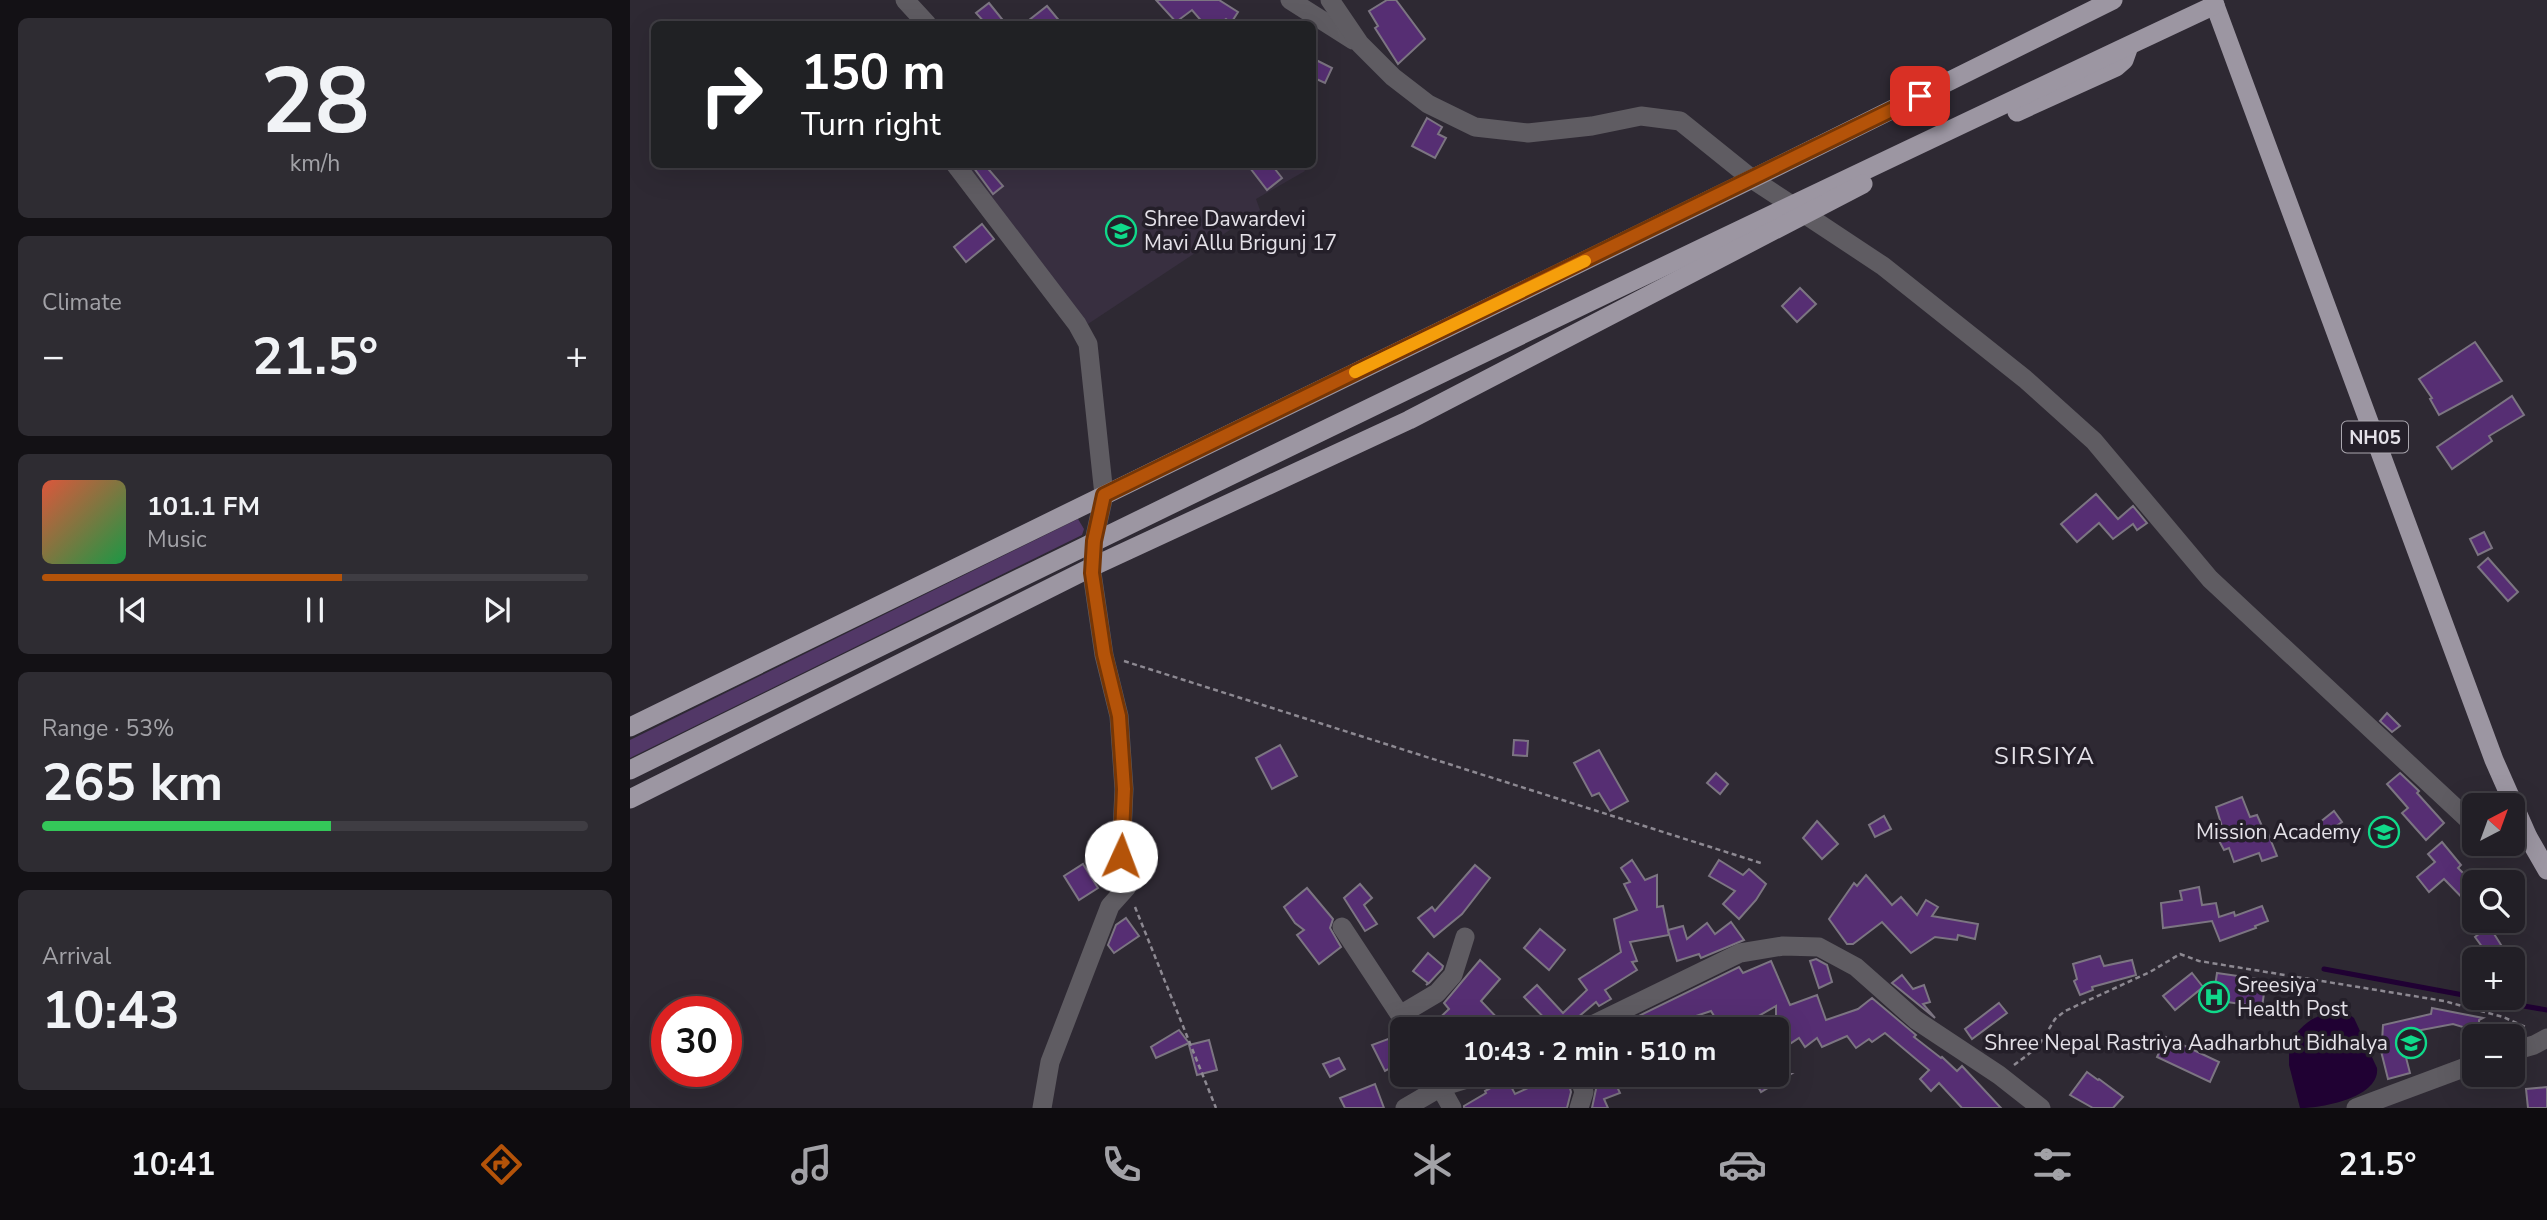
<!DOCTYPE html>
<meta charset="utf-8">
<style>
body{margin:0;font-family:"Nunito Sans",sans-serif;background:#2e2c32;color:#f1f3f6;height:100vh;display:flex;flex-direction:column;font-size:26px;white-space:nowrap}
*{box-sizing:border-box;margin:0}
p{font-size:23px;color:#a2a2a7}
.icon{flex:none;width:38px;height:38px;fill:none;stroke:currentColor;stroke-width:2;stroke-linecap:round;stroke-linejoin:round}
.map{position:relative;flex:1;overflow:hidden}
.side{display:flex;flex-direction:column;gap:18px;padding:18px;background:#131115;width:630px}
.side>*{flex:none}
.guide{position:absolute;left:21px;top:21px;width:665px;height:147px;border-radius:10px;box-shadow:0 7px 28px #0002,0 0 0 2px #3f3d43;background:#202124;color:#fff;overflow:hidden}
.needle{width:46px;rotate:41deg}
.buttons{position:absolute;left:1832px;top:793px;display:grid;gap:14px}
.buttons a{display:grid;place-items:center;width:63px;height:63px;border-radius:10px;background:#221f26;box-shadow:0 7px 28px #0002,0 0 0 2px #3f3d43;font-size:35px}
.speed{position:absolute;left:21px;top:996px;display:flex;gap:14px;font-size:35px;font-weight:700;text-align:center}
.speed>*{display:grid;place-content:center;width:91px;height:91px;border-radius:50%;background:#221f26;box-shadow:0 7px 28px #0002,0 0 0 2px #3f3d43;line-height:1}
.speed .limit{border:10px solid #d22;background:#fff;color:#111}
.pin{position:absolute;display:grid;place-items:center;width:60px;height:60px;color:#fff;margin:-30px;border-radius:14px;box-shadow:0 4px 10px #0006}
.me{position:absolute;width:77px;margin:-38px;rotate:2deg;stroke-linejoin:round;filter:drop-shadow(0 0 5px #0008)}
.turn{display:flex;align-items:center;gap:24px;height:147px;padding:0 35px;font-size:32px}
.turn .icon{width:91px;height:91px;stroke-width:2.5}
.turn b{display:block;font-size:49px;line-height:60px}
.big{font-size:52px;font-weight:700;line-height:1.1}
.side .card{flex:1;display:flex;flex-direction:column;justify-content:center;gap:10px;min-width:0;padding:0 24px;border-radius:10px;background:#2e2c32}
.side .dial{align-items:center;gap:0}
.dial b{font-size:91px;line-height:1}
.song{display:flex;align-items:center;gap:21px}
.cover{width:84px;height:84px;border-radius:10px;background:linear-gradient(135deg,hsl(10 70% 55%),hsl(140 70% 35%))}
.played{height:7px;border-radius:4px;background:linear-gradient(90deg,#b45309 55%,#3f3d43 55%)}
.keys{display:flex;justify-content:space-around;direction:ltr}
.heat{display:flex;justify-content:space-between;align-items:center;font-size:38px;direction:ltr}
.charge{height:10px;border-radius:5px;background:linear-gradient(90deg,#34c759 53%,#3f3d43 0)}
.trip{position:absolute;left:760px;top:1017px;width:399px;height:70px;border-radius:10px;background:#221f26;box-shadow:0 7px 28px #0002,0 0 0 2px #3f3d43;font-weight:700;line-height:70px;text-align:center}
.tabs{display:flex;height:112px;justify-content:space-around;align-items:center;background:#0e0c0f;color:#a2a2a7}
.tabs .icon{width:49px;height:49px}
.tabs .selected{color:#b45309}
.tabs b{font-size:32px;color:#f1f3f6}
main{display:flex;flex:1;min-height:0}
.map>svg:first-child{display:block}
.built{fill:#382f40}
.green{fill:#523867}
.water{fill:#200133}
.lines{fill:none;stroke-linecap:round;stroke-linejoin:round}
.stream{stroke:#200133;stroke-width:5}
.building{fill:#562e73;stroke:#7c7582;stroke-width:2}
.path{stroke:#8d8992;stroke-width:2.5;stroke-dasharray:5 3.5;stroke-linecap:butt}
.minor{stroke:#5f5c62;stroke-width:19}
.trunk{stroke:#9c96a2;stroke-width:19}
.route-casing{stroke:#753606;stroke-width:18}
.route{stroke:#b45309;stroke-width:12}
.slow{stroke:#f59e0b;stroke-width:12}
.labels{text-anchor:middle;stroke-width:7;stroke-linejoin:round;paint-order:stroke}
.shield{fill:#241f29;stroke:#aaa7af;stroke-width:2}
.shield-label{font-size:19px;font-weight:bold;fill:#e4e1e8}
.poi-label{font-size:21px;fill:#e4e1e8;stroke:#241f29;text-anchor:start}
.quarter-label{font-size:24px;letter-spacing:2px;fill:#e4e1e8;stroke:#241f29}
</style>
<main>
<section class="side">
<div class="card dial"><b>28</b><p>km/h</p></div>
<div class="card"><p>Climate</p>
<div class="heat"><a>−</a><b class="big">21.5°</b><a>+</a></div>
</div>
<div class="card">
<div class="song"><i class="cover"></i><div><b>101.1 FM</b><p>Music</p></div></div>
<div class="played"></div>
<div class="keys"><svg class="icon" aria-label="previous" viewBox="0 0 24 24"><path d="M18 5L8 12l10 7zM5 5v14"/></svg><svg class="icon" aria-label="pause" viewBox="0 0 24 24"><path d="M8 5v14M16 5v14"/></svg><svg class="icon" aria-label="next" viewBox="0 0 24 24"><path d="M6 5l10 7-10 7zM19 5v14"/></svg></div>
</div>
<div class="card"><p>Range · 53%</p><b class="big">265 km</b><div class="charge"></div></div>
<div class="card"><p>Arrival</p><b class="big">10:43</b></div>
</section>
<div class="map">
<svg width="1917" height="1108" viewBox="0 0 1917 1108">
<rect width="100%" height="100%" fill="#2e2933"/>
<!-- built -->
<polygon class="built" points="671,164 675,171 626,199 630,210 458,324 330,165"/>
<!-- green -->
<polygon class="green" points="448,519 454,529 452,535 0,758 0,740"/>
<!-- water -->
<path class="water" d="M1716 1012 1724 1018 1747 1068C1750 1097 1693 1108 1670 1108L1659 1065V1043C1676 1019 1687 1013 1716 1012Z"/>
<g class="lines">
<!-- stream -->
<g class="stream">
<polyline points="1694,969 1844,997"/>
<polyline points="1847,998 1917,1010"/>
</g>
</g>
<!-- building -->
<g class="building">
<polygon points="526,0 589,0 608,12 601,23 596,19 589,24 574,24 562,10 546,22"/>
<polygon points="757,0 766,0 795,39 768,64 745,28 748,26 739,11"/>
<polygon points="359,3 376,24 356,24 346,13"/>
<polygon points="417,6 432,24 394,24"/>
<polygon points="682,58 702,68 695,83 682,77"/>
<polygon points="797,118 812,127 808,134 816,138 805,158 782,146"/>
<polygon points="341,164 354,164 373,186 363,194"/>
<polygon points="617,164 641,164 652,178 637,190"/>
<polygon points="352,224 364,239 336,262 324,247"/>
<polygon points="1170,288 1186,304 1167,322 1152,306"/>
<polygon points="1845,342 1872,381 1809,415 1800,399 1802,398 1789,379"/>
<polygon points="1882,396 1894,415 1859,436 1862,441 1822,469 1807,447"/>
<polygon points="1466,494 1488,519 1503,506 1517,523 1507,530 1503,524 1483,539 1469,523 1447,542 1431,524"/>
<polygon points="1854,532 1862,548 1848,555 1840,539"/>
<polygon points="1858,558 1888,592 1878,601 1848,567"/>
<polygon points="1757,713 1770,726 1762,732 1750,721"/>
<polygon points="884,740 898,741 897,756 883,755"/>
<polygon points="650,745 667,776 642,789 626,758"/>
<polygon points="969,750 998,801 980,811 969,793 962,796 944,763"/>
<polygon points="1086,773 1098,784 1090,794 1077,783"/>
<polygon points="1770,773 1789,791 1787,793 1814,823 1796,840 1772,813 1778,808 1757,784"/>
<polygon points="1612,797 1620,817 1627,815 1635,833 1637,831 1647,856 1632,861 1629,853 1604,862 1599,848 1594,850 1587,837 1594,833 1586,807"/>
<polygon points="1704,811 1712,822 1696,833 1689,823"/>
<polygon points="1254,816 1261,829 1245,837 1239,825"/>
<polygon points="1187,821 1208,844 1192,859 1173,838"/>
<polygon points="1812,842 1831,865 1828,868 1844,884 1844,910 1814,879 1799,892 1787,877 1805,862 1798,854"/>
<polygon points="1002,860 1015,880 1027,875 1027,907 1033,906 1039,935 1000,942 1007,961 1002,962 1007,970 975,990 981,999 969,1006 966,1002 934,1029 925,1029 894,997 907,985 933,1013 957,990 949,979 991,952 984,919 1007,910 994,884 1000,882 991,868"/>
<polygon points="1089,860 1113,875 1119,869 1136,884 1126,900 1109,919 1093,904 1105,891 1079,876"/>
<polygon points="453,864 468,888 449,900 434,876"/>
<polygon points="845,865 860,878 832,914 804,937 788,918 802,907 805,911"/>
<polygon points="1236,875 1262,905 1271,897 1287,915 1296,900 1308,907 1302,916 1348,924 1345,939 1328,935 1327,940 1305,937 1281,953 1252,922 1223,944 1217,944 1199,919 1224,883 1227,886"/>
<polygon points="730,884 742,898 734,905 747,924 735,931 714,898"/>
<polygon points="1569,887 1572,905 1586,903 1589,917 1604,912 1605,916 1632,906 1638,921 1625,926 1626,928 1590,941 1582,921 1533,928 1531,903 1552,900 1550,891"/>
<polygon points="677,888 703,919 700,928 711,947 689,964 667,935 674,930 665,923 654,907"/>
<polygon points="496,918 509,936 484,953 478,945 486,925"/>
<polygon points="1101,922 1114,940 1071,958 1069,954 1047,961 1038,930 1053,926 1057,939 1077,923 1085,934"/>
<polygon points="1859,926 1880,959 1861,959 1845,937"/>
<polygon points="910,929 935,950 919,970 894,948"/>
<polygon points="798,953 813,966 812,969 799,983 796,985 798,983 783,971"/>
<polygon points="1470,956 1474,966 1502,960 1506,975 1462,987 1463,990 1450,995 1444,981 1447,979 1443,964"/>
<polygon points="1186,959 1197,965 1202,982 1189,988 1180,961"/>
<polygon points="850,960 870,979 851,1001 872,1023 869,1024 871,1029 798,1029 819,1009 814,1003"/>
<polygon points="1141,961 1160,1005 1187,995 1196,1020 1228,1009 1242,998 1286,1035 1284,1037 1311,1058 1312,1057 1327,1071 1332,1066 1371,1108 1332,1108 1309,1083 1301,1091 1290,1079 1299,1070 1255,1033 1242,1042 1239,1039 1226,1048 1217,1036 1192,1047 1187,1038 1175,1047 1169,1038 1146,1053 1146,1006 1106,1029 1092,1029 1081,1011 1042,1024 1045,1029 982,1029 1109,967 1113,973"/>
<polygon points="1562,973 1573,987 1545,1010 1533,996"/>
<polygon points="1587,973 1636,980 1632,1007 1583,1000"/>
<polygon points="1272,975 1283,989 1294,985 1300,1002 1293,1004 1305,1018 1262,983"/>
<polygon points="1369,1003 1377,1013 1342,1039 1335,1029"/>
<polygon points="1802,1008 1853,1018 1849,1020 1849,1032 1823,1024 1770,1034 1780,1073 1758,1079 1749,1043 1752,1042 1753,1025 1801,1014"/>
<polygon points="549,1030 559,1043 526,1058 521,1047"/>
<polygon points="766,1036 772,1040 772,1062 755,1071 742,1045"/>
<polygon points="1536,1037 1589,1062 1580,1082 1527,1057"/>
<polygon points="579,1040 587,1070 567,1075 559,1045"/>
<polygon points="709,1058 715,1069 700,1077 693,1064"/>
<polygon points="1457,1072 1468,1080 1469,1079 1493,1097 1483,1108 1463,1108 1440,1095"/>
<polygon points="910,1074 936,1074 941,1092 937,1108 834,1108 834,1106 856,1093 855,1091 877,1079 885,1094 913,1081"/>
<polygon points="961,1074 1013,1074 988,1089 990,1093 974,1099 978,1108 962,1108 966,1089"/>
<polygon points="1121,1074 1161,1074 1131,1092"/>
<polygon points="745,1084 754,1108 715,1108 710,1098"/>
<polygon points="1917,1087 1917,1108 1898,1108 1896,1089"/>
</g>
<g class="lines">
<!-- path -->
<g class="path">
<polyline points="494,661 1134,864"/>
<polyline points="505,907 586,1108"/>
<polyline points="1384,1065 1408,1047 1425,1019 1435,1011 1520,972 1550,954 1569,961 1814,1001 1873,1017 1898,1028"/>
</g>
<!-- minor -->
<g class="minor">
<polyline points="275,0 297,24"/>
<polyline points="660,0 723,40"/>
<polyline points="700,0 730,44 763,77 798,104 845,127 898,133 962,126 1011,116 1050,121 1122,179 1160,204"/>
<polyline points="325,164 447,324 458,344 474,495 464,541 462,573 474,655 489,716 494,789 491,856 497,887 480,906 420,1062 412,1108"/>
<polyline points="1176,215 1253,266 1395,379 1464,441 1580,579 1844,825"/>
<polyline points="1883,838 1898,837"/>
<polyline points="712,927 770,1015 776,1029"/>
<polyline points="770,1015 807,993 823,975 835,937"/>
<polyline points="954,1029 1110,953 1153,946 1189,947 1226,967 1286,1020 1369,1075 1411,1108"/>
<polyline points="1883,1051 1904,1045 1917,1038"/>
<polyline points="803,1074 822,1108"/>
<polyline points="948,1074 954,1092 949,1108"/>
<polyline points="775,1108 811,1087 854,1074"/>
<polyline points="1726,1108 1844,1064"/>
</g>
<!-- trunk -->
<g class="trunk">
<polyline points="1583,0 1864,760 1898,837 1917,870"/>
<polyline points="1387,112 1486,67 1494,60 1499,46"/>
<polyline points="0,727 1122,179 1483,0"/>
<path d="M0 770C526 510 1054 254 1585 5"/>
<polyline points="0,799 462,567 779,420 1233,184"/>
</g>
</g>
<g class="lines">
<!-- route casing -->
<g class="route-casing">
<polyline id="route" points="491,856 494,789 489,716 474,654 462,573 464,541 474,495 1290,96"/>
</g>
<!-- route -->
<use href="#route" class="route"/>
<!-- slow -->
<polyline class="slow" points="725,372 955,261"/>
</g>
<!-- icons -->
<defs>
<g id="school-ring" transform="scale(1.575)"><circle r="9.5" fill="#241f29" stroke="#10d98a" stroke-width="1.5"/><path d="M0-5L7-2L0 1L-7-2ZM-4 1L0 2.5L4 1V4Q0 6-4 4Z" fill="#10d98a"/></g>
<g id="hospital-ring" transform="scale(1.575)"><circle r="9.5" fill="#241f29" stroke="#10d98a" stroke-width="1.5"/><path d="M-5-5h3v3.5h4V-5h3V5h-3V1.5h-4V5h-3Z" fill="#10d98a"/></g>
</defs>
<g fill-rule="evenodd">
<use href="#school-ring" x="491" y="231"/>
<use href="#school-ring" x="1754" y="832"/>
<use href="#hospital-ring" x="1584" y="997"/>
<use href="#school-ring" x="1781" y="1043"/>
</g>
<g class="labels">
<!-- shield labels -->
<rect class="shield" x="1712" y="421.5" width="66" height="31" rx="5"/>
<g class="shield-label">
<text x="1745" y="444">NH05</text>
</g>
<!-- poi labels -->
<g class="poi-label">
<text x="514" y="226">Shree Dawardevi<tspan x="514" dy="24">Mavi Allu Brigunj 17</tspan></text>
<text x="1731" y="839" text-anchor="end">Mission Academy</text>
<text x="1607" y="992">Sreesiya<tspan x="1607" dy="24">Health Post</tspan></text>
<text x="1758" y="1050" text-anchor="end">Shree Nepal Rastriya Aadharbhut Bidhalya</text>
</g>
<!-- quarter labels -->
<g class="quarter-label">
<text x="1415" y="764">SIRSIYA</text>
</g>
</g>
</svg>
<div class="buttons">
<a><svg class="needle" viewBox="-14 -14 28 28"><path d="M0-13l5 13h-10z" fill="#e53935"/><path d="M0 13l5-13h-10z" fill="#a2a2a7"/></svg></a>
<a><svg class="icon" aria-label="search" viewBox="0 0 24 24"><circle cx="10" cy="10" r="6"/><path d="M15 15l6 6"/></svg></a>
<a>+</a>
<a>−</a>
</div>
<div class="speed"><div class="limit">30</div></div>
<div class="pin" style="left:1290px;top:96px;background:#d93025"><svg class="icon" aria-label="arrive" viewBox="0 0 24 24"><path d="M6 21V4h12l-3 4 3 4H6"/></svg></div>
<svg class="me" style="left:491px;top:856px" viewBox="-20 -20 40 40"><circle r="19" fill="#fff"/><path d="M0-13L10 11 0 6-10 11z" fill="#b45309"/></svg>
<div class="trip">10:43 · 2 min · 510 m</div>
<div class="guide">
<div class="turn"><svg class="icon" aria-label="right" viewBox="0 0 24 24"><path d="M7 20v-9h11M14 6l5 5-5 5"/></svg><div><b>150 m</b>Turn right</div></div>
</div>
</div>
</main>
<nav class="tabs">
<b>10:41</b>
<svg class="icon selected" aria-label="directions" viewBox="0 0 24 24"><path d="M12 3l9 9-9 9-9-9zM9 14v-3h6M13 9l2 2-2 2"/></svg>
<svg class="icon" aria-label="music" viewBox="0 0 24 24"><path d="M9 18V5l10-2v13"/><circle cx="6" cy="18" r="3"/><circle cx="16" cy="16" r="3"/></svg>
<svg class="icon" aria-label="phone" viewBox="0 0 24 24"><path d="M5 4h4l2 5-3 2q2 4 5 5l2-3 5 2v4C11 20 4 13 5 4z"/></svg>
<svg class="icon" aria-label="climate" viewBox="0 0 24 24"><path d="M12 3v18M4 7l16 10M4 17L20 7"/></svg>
<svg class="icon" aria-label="car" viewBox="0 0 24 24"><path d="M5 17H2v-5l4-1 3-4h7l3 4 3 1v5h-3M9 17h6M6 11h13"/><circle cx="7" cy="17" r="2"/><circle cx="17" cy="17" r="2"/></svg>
<svg class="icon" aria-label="filters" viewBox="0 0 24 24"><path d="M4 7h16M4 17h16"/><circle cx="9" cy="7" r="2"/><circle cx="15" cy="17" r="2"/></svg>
<b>21.5°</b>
</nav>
